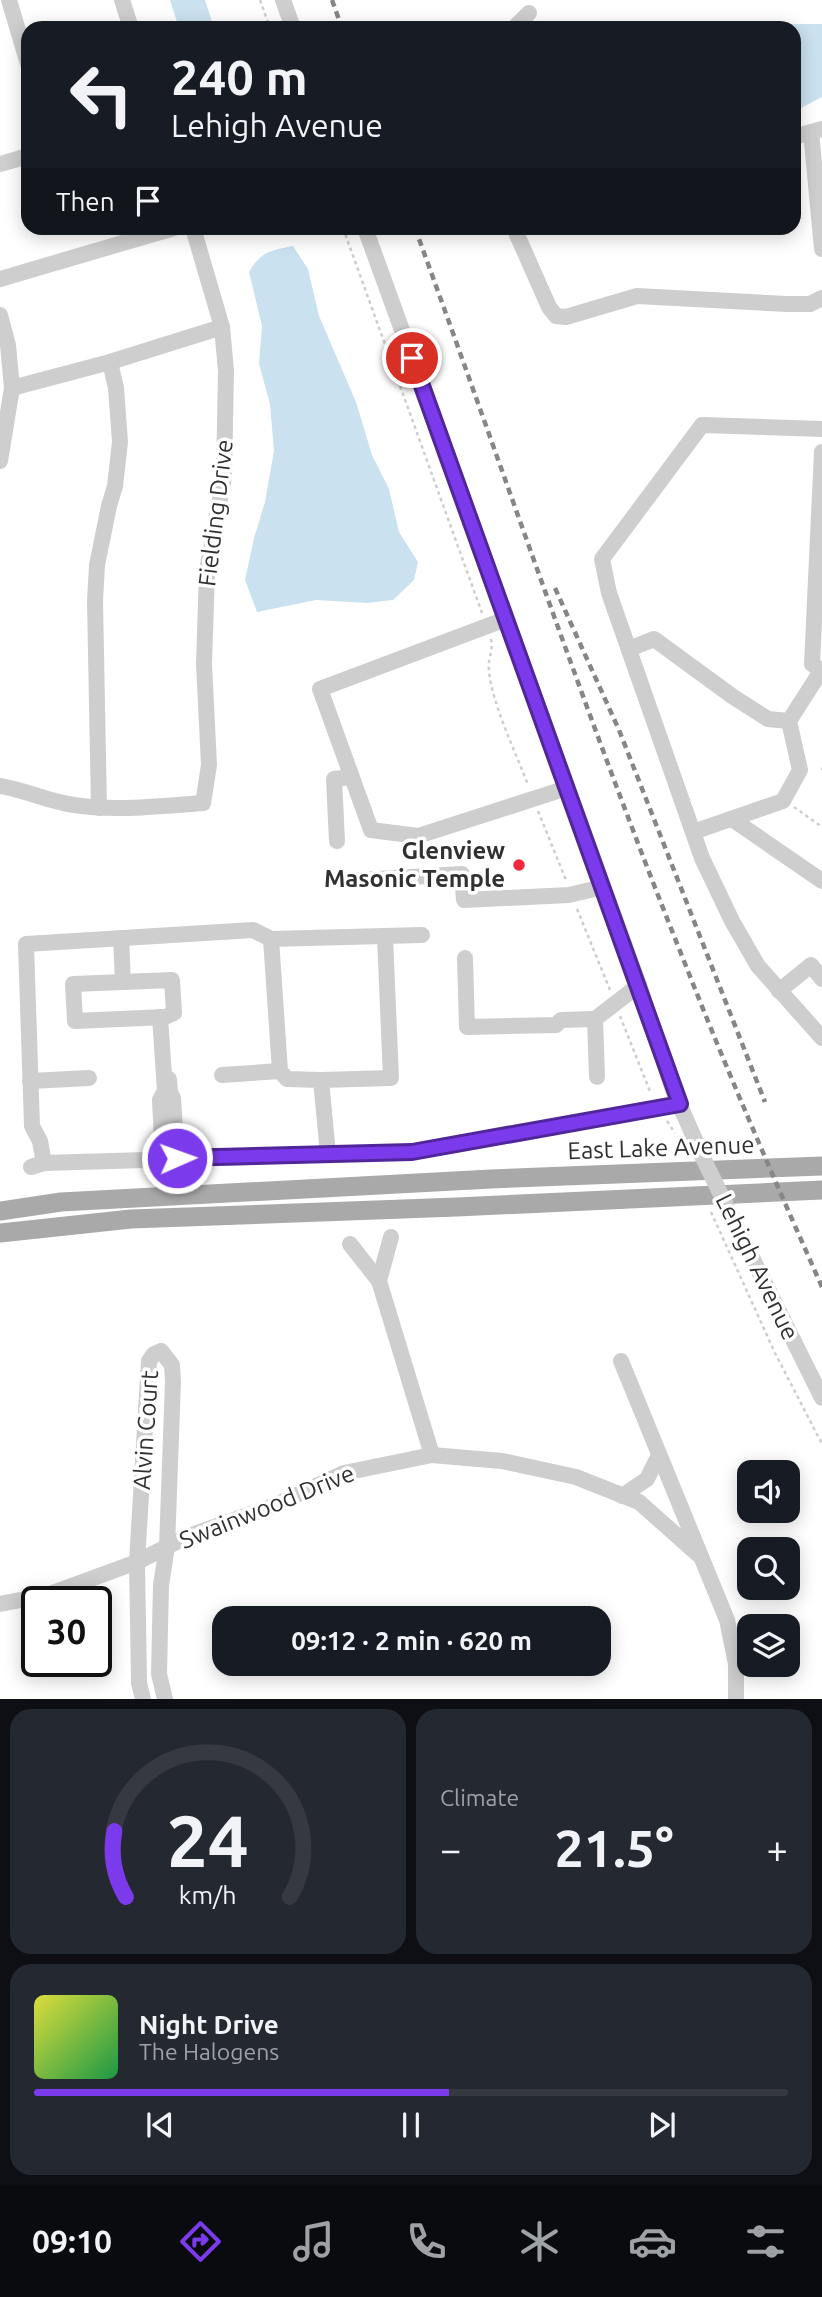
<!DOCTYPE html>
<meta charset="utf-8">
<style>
body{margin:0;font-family:Ubuntu,sans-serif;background:#242831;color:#f1f3f6;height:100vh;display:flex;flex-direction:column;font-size:26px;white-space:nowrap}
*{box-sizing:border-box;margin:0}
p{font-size:23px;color:#9ea1a6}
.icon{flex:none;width:38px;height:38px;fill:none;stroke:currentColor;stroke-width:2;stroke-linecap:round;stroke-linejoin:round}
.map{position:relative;height:1699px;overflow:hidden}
.details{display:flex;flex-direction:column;gap:10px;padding:10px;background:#0d0f14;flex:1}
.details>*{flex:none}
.guide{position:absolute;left:21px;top:21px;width:780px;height:214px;border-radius:21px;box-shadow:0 4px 18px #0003;background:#171b24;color:#f1f3f6;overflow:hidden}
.controls{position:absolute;left:737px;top:1460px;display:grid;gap:14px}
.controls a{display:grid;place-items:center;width:63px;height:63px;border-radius:14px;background:#171b24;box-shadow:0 4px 18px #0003;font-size:35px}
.speed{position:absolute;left:21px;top:1586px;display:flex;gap:14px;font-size:35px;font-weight:700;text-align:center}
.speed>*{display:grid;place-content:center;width:91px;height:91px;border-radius:50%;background:#171b24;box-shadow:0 4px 18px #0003;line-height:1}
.speed .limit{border:4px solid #111;border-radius:10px;background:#fff;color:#111}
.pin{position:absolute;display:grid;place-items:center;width:60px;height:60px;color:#fff;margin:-30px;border:4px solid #fff;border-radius:50%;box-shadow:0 2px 7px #0007}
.me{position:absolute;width:77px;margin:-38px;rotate:88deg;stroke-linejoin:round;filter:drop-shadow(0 0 5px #0008)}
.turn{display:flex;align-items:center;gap:24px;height:147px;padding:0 35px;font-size:32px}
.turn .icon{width:91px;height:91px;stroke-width:2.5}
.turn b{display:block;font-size:49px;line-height:60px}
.then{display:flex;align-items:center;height:66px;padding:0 35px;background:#0003;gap:14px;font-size:26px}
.big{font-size:52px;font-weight:700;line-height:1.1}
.details .card{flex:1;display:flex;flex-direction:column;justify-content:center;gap:10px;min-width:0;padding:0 24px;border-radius:21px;background:#242831}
.details .dial{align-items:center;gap:0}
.dial svg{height:182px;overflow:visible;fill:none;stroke:#363941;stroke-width:7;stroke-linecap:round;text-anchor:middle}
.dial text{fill:#f1f3f6;stroke:none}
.song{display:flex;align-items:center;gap:21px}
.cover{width:84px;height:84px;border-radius:10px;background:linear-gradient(135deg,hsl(60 70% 55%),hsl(140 70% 35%))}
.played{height:7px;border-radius:4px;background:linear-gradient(90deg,#7c3aed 55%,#363941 55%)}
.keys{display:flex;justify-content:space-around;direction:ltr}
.heat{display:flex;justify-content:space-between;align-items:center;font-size:38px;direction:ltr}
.details .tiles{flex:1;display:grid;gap:10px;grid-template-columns:1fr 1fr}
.card:last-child{grid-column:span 2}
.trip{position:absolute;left:212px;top:1606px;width:399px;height:70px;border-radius:21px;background:#171b24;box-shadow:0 4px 18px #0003;font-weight:700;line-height:70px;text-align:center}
.tabs{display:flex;height:112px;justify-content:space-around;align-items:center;background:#090b0e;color:#9ea1a6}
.tabs .icon{width:49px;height:49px}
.tabs .current{color:#7c3aed}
.tabs b{font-size:32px;color:#f1f3f6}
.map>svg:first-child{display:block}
.water{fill:#cae1ef}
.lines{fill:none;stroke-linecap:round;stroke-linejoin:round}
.path{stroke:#cecece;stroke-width:2.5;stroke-dasharray:3.5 3.5;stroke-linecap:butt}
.minor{stroke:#cecece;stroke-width:16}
.major{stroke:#a9a9a9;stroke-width:19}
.rail{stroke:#868686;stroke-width:4.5;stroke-dasharray:7 5;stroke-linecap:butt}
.minor-bridge{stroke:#cecece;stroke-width:16}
.route-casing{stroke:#51269a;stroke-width:18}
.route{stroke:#7c3aed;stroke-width:12}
.poi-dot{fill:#f2293c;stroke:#fff;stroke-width:2.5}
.labels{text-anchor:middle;stroke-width:7;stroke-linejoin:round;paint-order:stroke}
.street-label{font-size:24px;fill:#313131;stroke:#fff}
.poi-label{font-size:24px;font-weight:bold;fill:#313131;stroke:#fff;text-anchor:end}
</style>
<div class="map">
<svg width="822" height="1699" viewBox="0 0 822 1699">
<rect width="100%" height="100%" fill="#fff"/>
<!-- water -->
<g class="water">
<polygon points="170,0 205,0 214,28 179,28"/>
<polygon points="774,24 822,24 822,97 799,109 795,109 794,28 774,28"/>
<path d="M293 246 308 269 319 316 356 402 372 455 389 489 399 532 418 562 414 580 393 600 367 603 316 600 257 612 245 580 254 538 265 502 274 451 270 404 259 364 262 326 249 272C261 251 270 251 293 246Z"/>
</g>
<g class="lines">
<!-- path -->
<g class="path">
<polyline points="260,0 270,28"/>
<polyline points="343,228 482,613"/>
<path d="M491 639C494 650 487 660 489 671 492 704 516 753 528 785"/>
<polyline points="821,769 822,769"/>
<polyline points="794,807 822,827"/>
<polyline points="538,811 566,880"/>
<polyline points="577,909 610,990"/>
<polyline points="620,1016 651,1094"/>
<polyline points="667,1121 675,1133"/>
<polyline points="711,1212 775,1353 822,1444"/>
</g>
<!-- minor -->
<g class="minor">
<polyline points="9,0 28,64"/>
<polyline points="122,0 131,28"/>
<polyline points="283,0 293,28"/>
<polyline points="514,28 529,13"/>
<polyline points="811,132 822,249"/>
<polyline points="794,137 822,129"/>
<polyline points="0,164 28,156"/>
<polyline points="365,228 639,985 673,1090 704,1160"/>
<polyline points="514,228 549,307 556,316 566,317 637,296 787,304 810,304 822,298"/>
<polyline points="0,279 174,228"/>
<polyline points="0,315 8,345 12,388 0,461"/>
<polyline points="12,388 110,362 222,327"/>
<polyline points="822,429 702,425 602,559 609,593 702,858 732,921 758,966 822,1038"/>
<polyline points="822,452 812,664 822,671"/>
<polyline points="506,619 320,689 371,830 418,836 567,788"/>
<polyline points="629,649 654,639 732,696 768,719 789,721"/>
<path d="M0 786C24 790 45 800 68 804 112 812 159 806 203 803L209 765 204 664 207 571 224 477 226 371 222 327 193 228"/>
<polyline points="99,808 95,601 97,565 109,506 115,486 120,442 116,388 110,362"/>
<polyline points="732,819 822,881"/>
<polyline points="693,832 783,801 800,770 789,721 821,671"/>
<polyline points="337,841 334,779 351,777"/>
<polyline points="343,881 462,874 464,900 569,895 603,887"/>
<polyline points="121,938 123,982"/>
<polyline points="271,939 280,1071 287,1079 321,1080 328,1154"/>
<polyline points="465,958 467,1027 556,1025 561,1020 595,1019"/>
<polygon points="172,980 174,1013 165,1017 75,1021 73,984"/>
<polyline points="779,991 811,965 822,979"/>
<polyline points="160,1017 165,1091 160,1100 163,1159"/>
<polyline points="222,1075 280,1071"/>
<polyline points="597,1077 595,1019 639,985"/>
<polyline points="169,1079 170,1092 173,1098 177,1159"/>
<polyline points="321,1080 391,1078 385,937"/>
<polyline points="30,1081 89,1078"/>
<polyline points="44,1163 40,1141 32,1126 26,944 253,930 271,939 422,935"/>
<polyline points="31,1167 44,1163 412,1152 680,1104"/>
<polyline points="726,1205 822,1398"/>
<polyline points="391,1237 379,1281 432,1455"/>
<polyline points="350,1244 379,1281"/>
<polyline points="621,1361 727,1620 736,1664 736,1699"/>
<polyline points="622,1496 647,1479 659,1455"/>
<polyline points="0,1604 47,1595 137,1562 186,1537 273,1506 344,1473 432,1455 502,1461 576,1477 639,1502 701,1557"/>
<polyline points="143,1699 139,1683 137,1562 149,1361 154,1354 161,1351 172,1365 173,1381 167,1547 161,1585 159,1674 165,1699"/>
</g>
<!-- major -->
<g class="major">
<polyline points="0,1211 61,1202 491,1179 822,1166"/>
<polyline points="0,1233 131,1219 457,1207 822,1190"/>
</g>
<!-- rail -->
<g class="rail">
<polyline points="332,0 342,28"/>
<path d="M415 228C504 472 587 719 684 961 727 1071 774 1179 822 1287"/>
<polyline points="555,588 619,730 765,1102"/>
</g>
<!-- minor-bridge -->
<polyline class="minor-bridge" points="704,1160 726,1205"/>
</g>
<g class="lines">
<!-- route casing -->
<g class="route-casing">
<polyline id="route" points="177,1158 412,1152 680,1104 412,358"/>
</g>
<!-- route -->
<use href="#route" class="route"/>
</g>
<!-- markers -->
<circle class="poi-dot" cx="519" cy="865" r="7"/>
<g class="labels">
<!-- street labels -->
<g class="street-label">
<text transform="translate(216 513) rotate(-83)" y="8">Fielding Drive</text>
<text transform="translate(661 1148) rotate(-2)" y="8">East Lake Avenue</text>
<text transform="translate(757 1267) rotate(64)" y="8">Lehigh Avenue</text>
<text transform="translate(146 1430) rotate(-86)" y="8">Alvin Court</text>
<text transform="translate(267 1507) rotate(-22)" y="8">Swainwood Drive</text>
</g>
<!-- poi labels -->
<g class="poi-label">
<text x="505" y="859">Glenview<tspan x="505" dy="28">Masonic Temple</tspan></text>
</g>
</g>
</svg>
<div class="controls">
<a><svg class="icon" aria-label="sound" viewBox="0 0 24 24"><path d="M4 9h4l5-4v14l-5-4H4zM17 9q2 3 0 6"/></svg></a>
<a><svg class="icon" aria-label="search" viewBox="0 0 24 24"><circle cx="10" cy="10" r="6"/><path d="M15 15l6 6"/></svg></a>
<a><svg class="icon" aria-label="layers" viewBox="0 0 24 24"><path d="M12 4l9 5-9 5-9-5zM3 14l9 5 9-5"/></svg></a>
</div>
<div class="speed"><div class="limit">30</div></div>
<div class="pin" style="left:412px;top:358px;background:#d93025"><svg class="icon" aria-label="arrive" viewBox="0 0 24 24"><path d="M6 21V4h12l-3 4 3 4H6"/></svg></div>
<svg class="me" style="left:177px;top:1158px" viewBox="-20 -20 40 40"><circle r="17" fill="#7c3aed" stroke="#fff" stroke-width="3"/><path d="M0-11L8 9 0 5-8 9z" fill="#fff"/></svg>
<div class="trip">09:12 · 2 min · 620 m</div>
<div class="guide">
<div class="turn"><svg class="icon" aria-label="left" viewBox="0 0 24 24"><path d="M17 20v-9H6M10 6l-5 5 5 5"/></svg><div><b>240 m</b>Lehigh Avenue</div></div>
<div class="then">Then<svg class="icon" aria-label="arrive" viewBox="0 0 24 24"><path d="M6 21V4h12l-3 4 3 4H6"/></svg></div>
</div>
</div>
<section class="details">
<div class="tiles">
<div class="card dial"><svg viewBox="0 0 100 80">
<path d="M14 69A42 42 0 1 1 86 69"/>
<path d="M14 69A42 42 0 0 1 9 40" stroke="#7c3aed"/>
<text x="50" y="56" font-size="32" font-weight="700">24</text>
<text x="50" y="72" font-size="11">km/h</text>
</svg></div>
<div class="card"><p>Climate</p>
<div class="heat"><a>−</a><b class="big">21.5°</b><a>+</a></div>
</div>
<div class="card">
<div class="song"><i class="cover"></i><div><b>Night Drive</b><p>The Halogens</p></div></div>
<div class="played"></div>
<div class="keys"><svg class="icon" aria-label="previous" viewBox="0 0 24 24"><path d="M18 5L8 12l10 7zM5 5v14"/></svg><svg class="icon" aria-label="pause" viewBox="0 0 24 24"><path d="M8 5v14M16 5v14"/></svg><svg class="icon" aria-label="next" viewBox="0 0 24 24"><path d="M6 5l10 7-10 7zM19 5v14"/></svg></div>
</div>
</div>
</section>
<nav class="tabs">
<b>09:10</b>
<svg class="icon current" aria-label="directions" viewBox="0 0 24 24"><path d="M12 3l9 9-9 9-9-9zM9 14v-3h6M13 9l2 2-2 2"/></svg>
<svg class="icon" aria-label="music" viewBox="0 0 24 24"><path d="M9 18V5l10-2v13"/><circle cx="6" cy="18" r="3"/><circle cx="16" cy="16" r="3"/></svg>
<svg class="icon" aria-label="phone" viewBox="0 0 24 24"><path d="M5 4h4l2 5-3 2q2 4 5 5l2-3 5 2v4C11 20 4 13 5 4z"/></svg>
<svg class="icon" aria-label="climate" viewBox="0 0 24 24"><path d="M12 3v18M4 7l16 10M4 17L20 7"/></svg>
<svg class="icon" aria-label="car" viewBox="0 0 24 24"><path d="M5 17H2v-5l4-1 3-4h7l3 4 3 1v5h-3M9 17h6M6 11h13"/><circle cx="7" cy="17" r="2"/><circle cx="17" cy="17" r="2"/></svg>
<svg class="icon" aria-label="filters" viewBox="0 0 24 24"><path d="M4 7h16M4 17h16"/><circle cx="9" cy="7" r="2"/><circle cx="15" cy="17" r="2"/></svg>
</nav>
